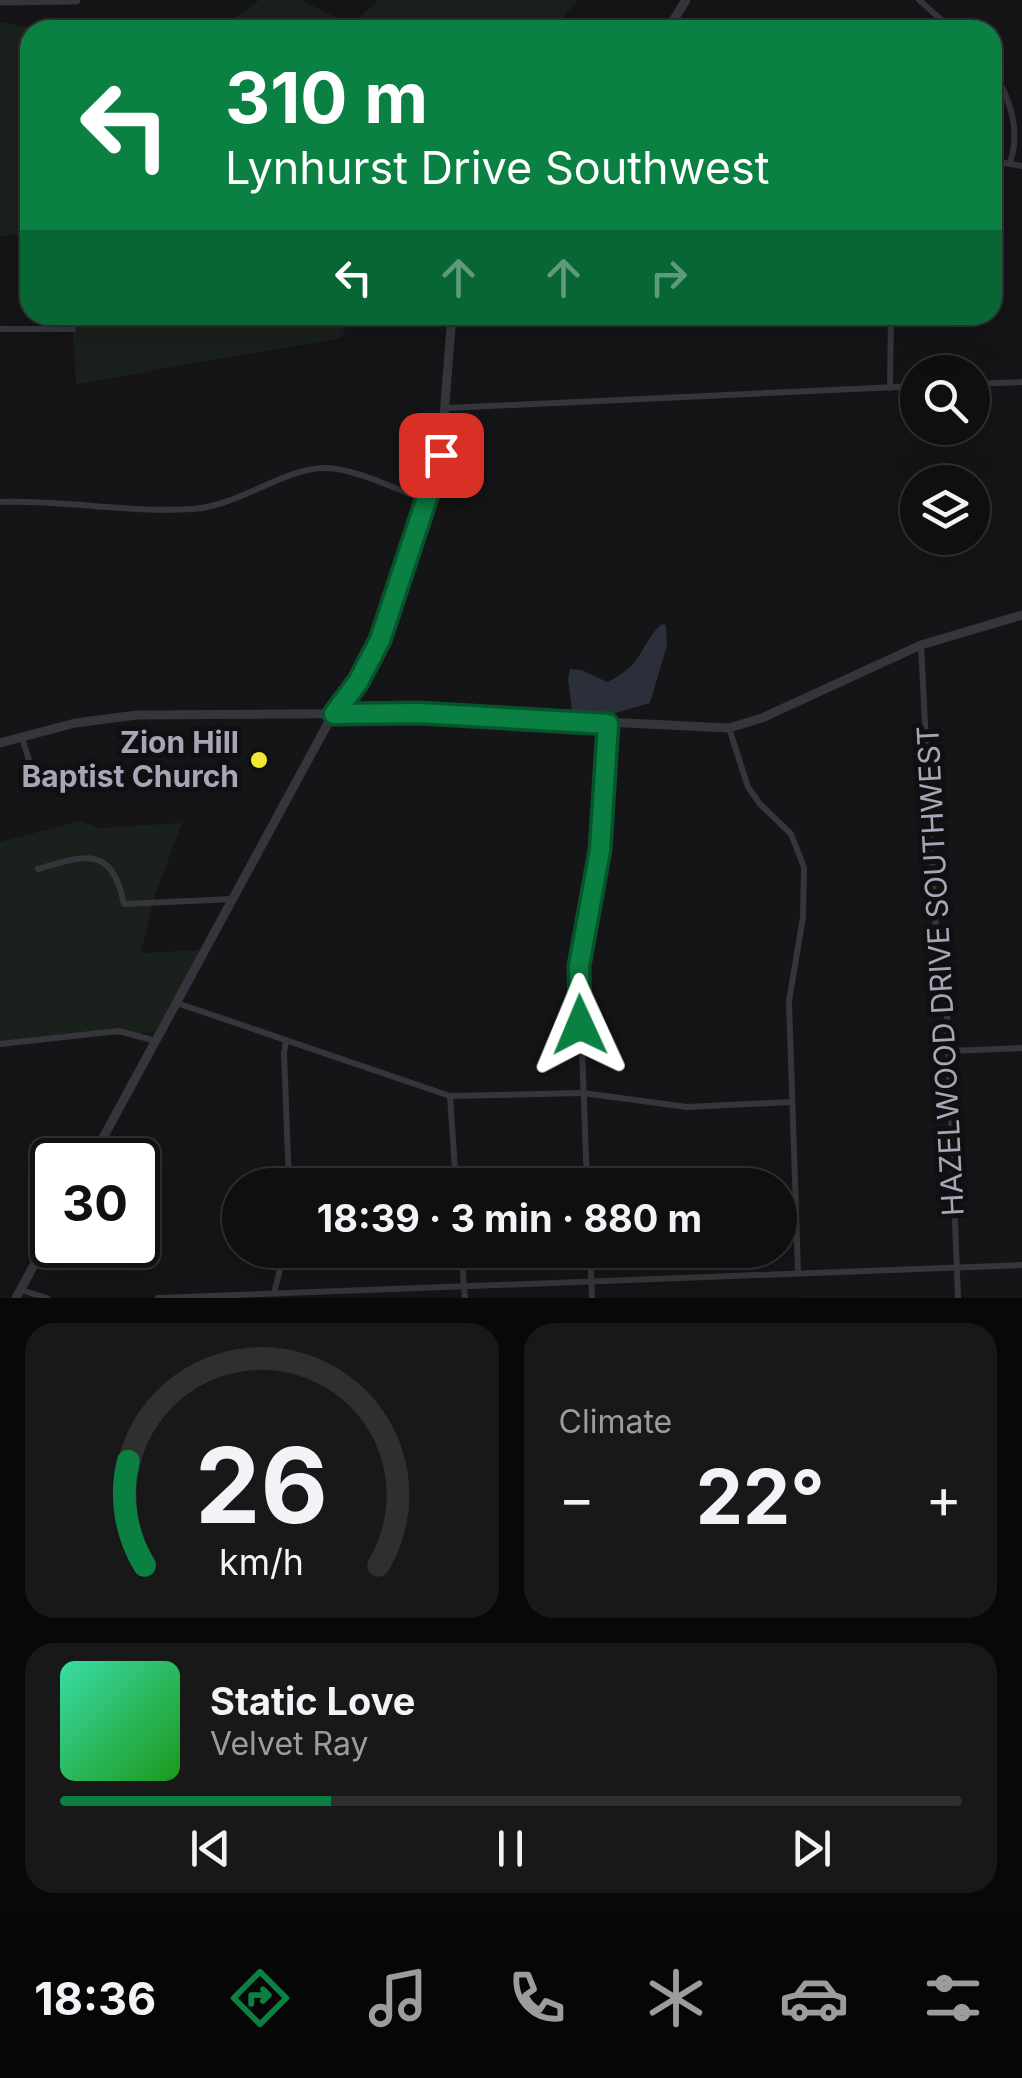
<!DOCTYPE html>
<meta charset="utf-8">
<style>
body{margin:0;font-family:Inter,sans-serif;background:#191819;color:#f1f3f6;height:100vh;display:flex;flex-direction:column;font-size:38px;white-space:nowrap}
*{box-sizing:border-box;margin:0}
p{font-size:32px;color:#9c9c9f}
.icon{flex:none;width:55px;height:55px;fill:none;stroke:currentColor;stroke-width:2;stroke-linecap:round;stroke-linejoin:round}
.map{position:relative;height:1298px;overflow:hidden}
.details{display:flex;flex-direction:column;gap:25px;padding:25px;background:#090809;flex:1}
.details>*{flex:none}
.hud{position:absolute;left:20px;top:20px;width:982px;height:305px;border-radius:30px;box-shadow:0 10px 40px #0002,0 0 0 2px #302f30;background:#0b8043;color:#fff;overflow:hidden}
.fabs{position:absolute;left:900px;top:355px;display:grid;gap:20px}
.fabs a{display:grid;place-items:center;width:90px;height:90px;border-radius:50%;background:#100f10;box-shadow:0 10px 40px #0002,0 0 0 2px #302f30;font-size:50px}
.speed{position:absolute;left:30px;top:1138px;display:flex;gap:20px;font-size:50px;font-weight:700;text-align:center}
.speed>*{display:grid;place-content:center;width:130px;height:130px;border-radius:50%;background:#100f10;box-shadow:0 10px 40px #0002,0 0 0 2px #302f30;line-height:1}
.speed .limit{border:5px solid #111;border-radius:15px;background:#fff;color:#111}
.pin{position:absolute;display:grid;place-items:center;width:85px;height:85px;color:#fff;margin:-42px;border-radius:20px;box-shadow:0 5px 15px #0006}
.me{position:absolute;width:110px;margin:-55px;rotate:359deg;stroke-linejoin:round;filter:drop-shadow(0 0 8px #0008)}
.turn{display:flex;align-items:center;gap:35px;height:210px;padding:0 40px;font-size:45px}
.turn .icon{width:130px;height:130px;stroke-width:2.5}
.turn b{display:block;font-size:70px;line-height:85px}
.lanes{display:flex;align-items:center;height:95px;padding:0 40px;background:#0003;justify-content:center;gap:50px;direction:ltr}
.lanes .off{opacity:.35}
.big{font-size:75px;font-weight:700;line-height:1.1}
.details .widget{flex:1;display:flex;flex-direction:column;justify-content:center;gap:15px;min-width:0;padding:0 35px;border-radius:30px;background:#191819}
.details .dial{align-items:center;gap:0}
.dial svg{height:260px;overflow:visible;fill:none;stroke:#302f30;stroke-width:7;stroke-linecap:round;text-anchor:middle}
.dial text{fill:#f1f3f6;stroke:none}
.song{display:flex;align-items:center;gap:30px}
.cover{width:120px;height:120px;border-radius:15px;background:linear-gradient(135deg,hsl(160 70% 55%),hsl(120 70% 35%))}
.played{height:10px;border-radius:5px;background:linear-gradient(90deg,#0b8043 30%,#302f30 30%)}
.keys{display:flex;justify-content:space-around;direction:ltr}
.heat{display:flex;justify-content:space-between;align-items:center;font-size:55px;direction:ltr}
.details .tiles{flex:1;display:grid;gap:25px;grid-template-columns:1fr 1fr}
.widget:last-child{grid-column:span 2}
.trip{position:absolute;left:222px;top:1168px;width:575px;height:100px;border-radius:50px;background:#100f10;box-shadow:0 10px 40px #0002,0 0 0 2px #302f30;font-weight:700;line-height:100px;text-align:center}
.tab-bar{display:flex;height:160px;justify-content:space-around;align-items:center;background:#060606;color:#9c9c9f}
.tab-bar .icon{width:70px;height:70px}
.tab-bar .selected{color:#0b8043}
.tab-bar b{font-size:45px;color:#f1f3f6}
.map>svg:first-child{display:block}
.green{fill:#1a211d}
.water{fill:#2a2f3a}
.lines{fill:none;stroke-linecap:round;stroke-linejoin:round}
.minor{stroke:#36353b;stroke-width:6}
.tertiary{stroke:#36353b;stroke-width:9}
.route-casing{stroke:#07532c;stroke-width:25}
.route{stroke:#0b8043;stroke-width:18}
.poi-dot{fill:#f1e631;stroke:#100f11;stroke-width:4}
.labels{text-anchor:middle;stroke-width:10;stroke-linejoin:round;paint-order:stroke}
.poi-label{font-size:30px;font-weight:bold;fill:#a6a6b6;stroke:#100f11;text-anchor:end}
.street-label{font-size:30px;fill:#a6a6b6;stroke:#100f11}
</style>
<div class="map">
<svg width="1022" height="1298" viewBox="0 0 1022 1298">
<rect width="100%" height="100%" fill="#151416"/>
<!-- green -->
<g class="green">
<polygon points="259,0 301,0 351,25 378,0 578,0 552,30 218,30"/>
<polygon points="0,22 42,30 30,30 30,234 0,236"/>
<polygon points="72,315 349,315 342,338 76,384"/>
<polygon points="80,821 99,828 182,823 154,897 141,953 200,950 155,1032 0,1044 0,842"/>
</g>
<!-- water -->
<path class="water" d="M662 624 666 625 667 645 650 703 616 713 572 710 568 680 570 669 582 670 607 682C645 665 639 644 662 624Z"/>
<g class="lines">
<!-- minor -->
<g class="minor">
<polyline points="919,0 953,30"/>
<path d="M992 70C1010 97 1021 131 1010 162"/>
<polyline points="992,161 1022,166"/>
<polyline points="0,329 73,329"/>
<polyline points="972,384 1022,382"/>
<polyline points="890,388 891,315"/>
<polyline points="447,408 918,386"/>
<path d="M0 502C64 500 129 513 193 509 239 506 284 468 325 468 355 468 400 491 428 501"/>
<polyline points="921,645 935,920 945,966 958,1298"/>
<polyline points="729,728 748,787 760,804 791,834 804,867 803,917 789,1001 798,1271"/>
<polyline points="22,737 36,784"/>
<path d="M38 869C85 855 112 845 124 904L233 899"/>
<polyline points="177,1003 450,1096 583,1093 687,1107 791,1102"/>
<polyline points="286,1041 284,1053 289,1185"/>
<polyline points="0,1044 119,1031 156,1041"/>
<polyline points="949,1051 1022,1048"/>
<polyline points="450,1096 456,1185"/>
<polyline points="587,1185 579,966 600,850 608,724"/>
<polyline points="461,1250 465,1298"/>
<polyline points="590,1250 592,1298"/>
<polyline points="21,1290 47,1298"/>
<polyline points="274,1293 285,1250"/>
<polyline points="158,1298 1022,1265"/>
</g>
<!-- tertiary -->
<g class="tertiary">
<polyline points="0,1 76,0"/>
<polyline points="667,30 686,0"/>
<polyline points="0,743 75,723 137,715 419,713 729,728 762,718 921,645 1022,615"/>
<polyline points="91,1160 333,714 359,682 371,660 428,501 441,455 452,315"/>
<polyline points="16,1298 52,1232"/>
</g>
</g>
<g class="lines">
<!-- route casing -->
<g class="route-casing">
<polyline id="route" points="441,455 380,640 358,682 334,714 419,713 608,724 600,850 579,966 580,1025"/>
</g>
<!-- route -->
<use href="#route" class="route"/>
</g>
<!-- markers -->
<circle class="poi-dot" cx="259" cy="760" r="10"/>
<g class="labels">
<!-- poi labels -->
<g class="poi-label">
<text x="239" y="753">Zion Hill<tspan x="239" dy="34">Baptist Church</tspan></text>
</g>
<!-- street labels -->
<g class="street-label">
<text transform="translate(941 971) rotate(-93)" y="10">HAZELWOOD DRIVE SOUTHWEST</text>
</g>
</g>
</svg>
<div class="fabs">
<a><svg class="icon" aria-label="search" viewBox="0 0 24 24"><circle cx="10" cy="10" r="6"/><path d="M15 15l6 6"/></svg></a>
<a><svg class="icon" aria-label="layers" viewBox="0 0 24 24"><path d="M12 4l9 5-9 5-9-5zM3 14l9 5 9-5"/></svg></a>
</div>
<div class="speed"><div class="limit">30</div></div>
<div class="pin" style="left:441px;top:455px;background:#d93025"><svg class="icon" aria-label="arrive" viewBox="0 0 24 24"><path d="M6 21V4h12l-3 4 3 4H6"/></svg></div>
<svg class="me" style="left:580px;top:1025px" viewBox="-20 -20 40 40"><path d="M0-17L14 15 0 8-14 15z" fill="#0b8043" stroke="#fff" stroke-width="4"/></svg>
<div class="trip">18:39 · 3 min · 880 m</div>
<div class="hud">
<div class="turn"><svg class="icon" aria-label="left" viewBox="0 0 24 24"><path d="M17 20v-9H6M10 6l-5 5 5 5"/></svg><div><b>310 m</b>Lynhurst Drive Southwest</div></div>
<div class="lanes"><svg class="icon" aria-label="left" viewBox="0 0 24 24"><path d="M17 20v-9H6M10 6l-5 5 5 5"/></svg><svg class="icon off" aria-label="ahead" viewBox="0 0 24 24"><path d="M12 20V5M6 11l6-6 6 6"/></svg><svg class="icon off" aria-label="ahead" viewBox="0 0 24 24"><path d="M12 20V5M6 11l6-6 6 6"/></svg><svg class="icon off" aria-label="right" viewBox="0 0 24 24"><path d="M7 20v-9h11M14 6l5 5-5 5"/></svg></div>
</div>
</div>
<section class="details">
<div class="tiles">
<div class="widget dial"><svg viewBox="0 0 100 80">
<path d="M14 69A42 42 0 1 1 86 69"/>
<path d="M14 69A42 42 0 0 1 9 37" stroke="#0b8043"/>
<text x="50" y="56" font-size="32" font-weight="700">26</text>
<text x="50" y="72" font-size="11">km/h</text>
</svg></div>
<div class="widget"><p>Climate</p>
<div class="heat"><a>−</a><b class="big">22°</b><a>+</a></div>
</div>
<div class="widget">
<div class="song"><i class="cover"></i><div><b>Static Love</b><p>Velvet Ray</p></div></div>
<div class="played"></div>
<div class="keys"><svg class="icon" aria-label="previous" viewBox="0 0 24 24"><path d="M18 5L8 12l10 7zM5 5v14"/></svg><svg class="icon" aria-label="pause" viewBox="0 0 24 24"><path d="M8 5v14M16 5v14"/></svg><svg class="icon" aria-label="next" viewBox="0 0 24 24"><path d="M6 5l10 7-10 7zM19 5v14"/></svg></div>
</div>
</div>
</section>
<nav class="tab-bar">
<b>18:36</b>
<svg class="icon selected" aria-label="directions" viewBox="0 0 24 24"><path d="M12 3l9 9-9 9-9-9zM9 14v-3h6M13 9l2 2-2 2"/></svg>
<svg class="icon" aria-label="music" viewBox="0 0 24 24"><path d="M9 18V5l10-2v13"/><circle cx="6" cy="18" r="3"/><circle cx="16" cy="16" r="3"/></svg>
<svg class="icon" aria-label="phone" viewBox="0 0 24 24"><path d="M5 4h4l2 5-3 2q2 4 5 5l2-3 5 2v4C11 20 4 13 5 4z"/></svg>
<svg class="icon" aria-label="climate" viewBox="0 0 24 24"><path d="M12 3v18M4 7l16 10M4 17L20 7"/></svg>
<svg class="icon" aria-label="car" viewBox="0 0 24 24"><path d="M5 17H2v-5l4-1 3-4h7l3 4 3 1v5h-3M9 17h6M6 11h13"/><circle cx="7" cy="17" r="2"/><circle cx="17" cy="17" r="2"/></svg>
<svg class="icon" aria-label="filters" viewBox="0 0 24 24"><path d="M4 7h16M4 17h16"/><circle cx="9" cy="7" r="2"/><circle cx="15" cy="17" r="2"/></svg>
</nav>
